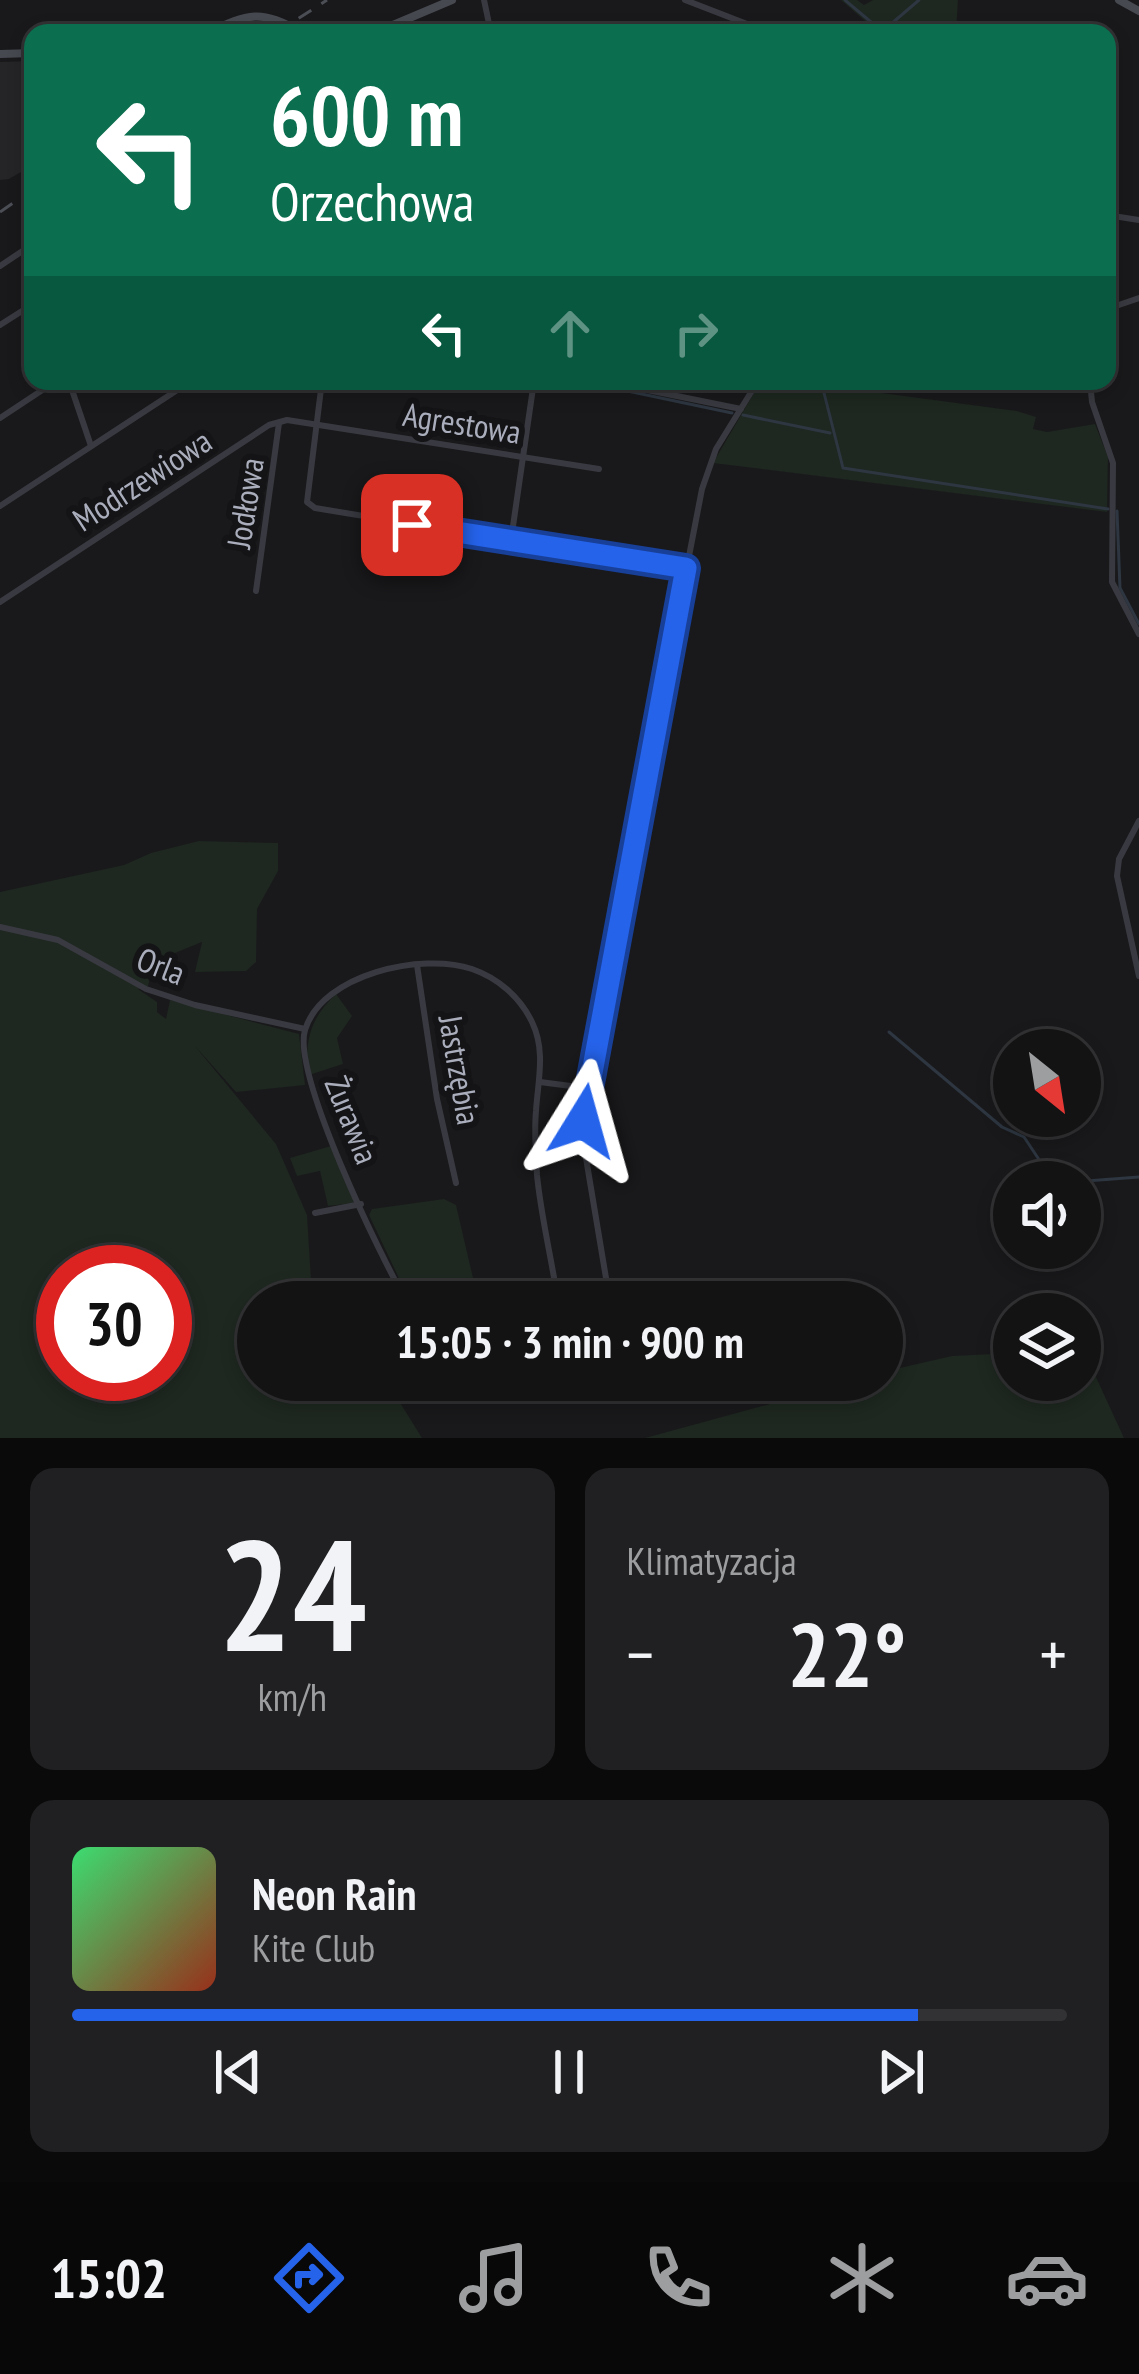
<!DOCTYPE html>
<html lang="pl">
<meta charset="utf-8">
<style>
body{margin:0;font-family:"PT Sans Narrow",sans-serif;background:#202022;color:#f1f3f6;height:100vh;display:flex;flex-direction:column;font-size:45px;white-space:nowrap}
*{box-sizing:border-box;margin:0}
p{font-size:39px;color:#9d9ea0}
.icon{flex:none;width:66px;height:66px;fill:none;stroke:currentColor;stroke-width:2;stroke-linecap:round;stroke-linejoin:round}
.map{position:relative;height:1438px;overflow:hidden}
.sheet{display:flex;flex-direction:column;gap:30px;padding:30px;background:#0a0a0b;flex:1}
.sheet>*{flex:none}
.banner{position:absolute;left:24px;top:24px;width:1092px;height:366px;border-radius:24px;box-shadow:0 6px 18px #0003,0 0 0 3px #323234;background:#0b6e4f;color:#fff;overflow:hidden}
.needle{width:78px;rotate:150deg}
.buttons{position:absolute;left:993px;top:1029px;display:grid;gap:24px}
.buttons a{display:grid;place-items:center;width:108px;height:108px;border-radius:50%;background:#131314;box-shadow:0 6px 18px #0003,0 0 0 3px #323234;font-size:60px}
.speed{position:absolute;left:36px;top:1245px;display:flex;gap:24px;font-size:60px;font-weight:700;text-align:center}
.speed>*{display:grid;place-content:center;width:156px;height:156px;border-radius:50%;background:#131314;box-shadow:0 6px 18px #0003,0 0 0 3px #323234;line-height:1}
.speed .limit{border:18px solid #d22;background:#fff;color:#111}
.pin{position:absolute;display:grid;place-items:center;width:102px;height:102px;color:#fff;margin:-51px;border-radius:24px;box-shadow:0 6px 18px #0006}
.me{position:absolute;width:132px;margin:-66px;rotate:8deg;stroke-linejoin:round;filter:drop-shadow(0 0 9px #0008)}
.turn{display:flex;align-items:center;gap:42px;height:252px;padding:0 48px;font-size:54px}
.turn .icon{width:156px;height:156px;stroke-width:2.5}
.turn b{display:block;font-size:84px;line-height:102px}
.lanes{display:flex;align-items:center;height:114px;padding:0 48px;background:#0003;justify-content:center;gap:60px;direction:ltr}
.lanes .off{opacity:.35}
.big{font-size:90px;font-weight:600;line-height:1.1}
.sheet .card{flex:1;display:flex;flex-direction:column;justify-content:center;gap:18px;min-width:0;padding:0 42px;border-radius:24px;background:#202022}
.sheet .dial{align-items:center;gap:0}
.dial b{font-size:156px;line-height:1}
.song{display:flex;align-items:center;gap:36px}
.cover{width:144px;height:144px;border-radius:18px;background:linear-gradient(135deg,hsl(140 70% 55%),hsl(10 70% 35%))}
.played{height:12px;border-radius:6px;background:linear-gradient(90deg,#2563eb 85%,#323234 85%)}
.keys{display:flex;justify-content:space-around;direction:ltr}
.heat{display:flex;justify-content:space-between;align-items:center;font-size:66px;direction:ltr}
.sheet .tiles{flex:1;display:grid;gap:30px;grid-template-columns:1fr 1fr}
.card:last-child{grid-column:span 2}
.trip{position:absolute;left:237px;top:1281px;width:666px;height:120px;border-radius:60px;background:#131314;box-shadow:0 6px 18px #0003,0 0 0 3px #323234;font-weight:600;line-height:120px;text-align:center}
.menu{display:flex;height:192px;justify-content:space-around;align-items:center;background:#080808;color:#9d9ea0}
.menu .icon{width:84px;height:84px}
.menu .active{color:#2563eb}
.menu b{font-size:54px;color:#f1f3f6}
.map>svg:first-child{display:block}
.built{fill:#252528}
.green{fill:#1e2720;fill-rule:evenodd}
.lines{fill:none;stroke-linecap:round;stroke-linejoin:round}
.stream{stroke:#2d3641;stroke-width:3}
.street{stroke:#393a41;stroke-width:6}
.secondary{stroke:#474951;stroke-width:8}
.rail{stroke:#4c4e56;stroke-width:3;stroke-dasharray:15 12;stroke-linecap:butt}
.route-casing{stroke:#184099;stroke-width:30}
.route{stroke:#2563eb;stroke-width:21}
.labels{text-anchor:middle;stroke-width:12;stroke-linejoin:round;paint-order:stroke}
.street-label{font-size:33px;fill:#aaaebc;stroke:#141416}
</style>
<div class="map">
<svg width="1139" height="1438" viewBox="0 0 1139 1438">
<rect width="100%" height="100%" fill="#19191b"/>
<!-- built -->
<polygon class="built" points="33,61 33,165 9,179 0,180 0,62"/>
<!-- green -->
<g class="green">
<polygon points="841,0 857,0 864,5 873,0 958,0 956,33 879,33"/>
<polygon points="761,381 833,381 844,388 1017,411 1036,417 1033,429 1047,432 1095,424 1108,457 1107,512 713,463"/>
<path d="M199 841 278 843V871L257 909 256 962 246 971 195 972 202 942 175 953 162 978H150L148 986 138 989 157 1002V1012L166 1019 170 1000 299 1034 305 1085 236 1092 194 1045 276 1144 307 1215 312 1296H333L337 1302H258V1380H386L422 1438H0V892L124 865 151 853ZM63 1272H165V1374H63Z"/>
<path d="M336 994 352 1016 337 1038 343 1064 309 1075C303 1041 312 1016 336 994Z"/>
<polygon points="331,1146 355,1198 353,1203 328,1206 320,1171 297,1176 290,1158"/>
<polygon points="444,1199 456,1205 477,1295 449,1301 444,1283 406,1293 369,1215 372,1209"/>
<polygon points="1080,1351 1084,1351 1124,1438 645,1438 858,1380 882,1380 882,1372 952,1356 1014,1353 1014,1380 1080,1380"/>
</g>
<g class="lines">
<!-- stream -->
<g class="stream">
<polyline points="845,0 884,33"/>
<polyline points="884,30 919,0"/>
<polyline points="580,381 732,413"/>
<polyline points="821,381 843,468 1108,509"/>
<polyline points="743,415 830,433"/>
<polyline points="1117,511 1120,588 1139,624"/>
<polyline points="889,1032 1002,1127 1024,1137 1054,1182"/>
<polyline points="1073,1182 1139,1177"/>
</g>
<!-- street -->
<g class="street">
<polyline points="484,0 491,33"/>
<polyline points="685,0 760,29 797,33"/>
<polyline points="1107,215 1139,220"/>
<polyline points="0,266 33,244"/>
<polyline points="1107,309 1139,298"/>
<polyline points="0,325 33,304"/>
<polyline points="69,381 91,446"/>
<polyline points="322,381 307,502 315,508 686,569"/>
<polyline points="603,381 741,409"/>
<polyline points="1090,381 1092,402 1113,463 1112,582 1139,634"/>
<polyline points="0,418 56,381"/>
<polyline points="0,506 191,381"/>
<polyline points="511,540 534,381"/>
<polyline points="256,591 279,423"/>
<polyline points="0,602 269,425 287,420 599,469"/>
<polyline points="1139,821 1119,859 1117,876 1139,976"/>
<polyline points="0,927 58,940 146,989 195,1005 305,1029"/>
<polyline points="417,965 437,1099 456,1183"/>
<polyline points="540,1082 586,1088"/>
<polyline points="315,1213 361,1204"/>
<path d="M407 1302C381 1258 292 1074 305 1030 322 974 422 952 472 969 498 978 520 997 532 1022 546 1051 538 1080 536 1111 534 1132 536 1155 537 1175 541 1217 552 1260 558 1302"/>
<polyline points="610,1302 584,1146 586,1088 702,489 716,449 758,381"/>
<polyline points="449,1380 460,1390 540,1380"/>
<polyline points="623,1380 624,1386"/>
</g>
<!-- secondary -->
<g class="secondary">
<polyline points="1119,0 1139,11"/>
<path d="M207 33C249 13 261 9 302 33"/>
<polyline points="374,33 452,0"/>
<polyline points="0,54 33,53"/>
</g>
<!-- rail -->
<g class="rail">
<polyline points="276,33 327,0"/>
<polyline points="0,212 33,189"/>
</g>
</g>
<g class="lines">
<!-- route casing -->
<g class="route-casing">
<polyline id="route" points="412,525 686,568 583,1121"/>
</g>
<!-- route -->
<use href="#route" class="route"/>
</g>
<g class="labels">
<!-- street labels -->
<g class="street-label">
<text transform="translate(462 423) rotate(9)" y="12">Agrestowa</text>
<text transform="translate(142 480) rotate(-33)" y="12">Modrzewiowa</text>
<text transform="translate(245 503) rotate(-81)" y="12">Jodłowa</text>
<text transform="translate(161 966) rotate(21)" y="12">Orla</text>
<text transform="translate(460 1070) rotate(80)" y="12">Jastrzębia</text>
<text transform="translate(352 1120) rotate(68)" y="12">Żurawia</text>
</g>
</g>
</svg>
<div class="buttons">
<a><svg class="needle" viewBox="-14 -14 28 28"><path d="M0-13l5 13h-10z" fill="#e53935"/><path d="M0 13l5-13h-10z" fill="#9d9ea0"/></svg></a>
<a><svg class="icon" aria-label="sound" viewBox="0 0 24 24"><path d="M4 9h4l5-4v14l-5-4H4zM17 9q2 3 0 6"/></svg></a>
<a><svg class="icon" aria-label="layers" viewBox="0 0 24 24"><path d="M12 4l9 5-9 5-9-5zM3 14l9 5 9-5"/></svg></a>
</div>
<div class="speed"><div class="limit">30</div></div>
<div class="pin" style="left:412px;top:525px;background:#d93025"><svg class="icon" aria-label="arrive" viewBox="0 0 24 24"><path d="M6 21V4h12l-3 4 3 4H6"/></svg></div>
<svg class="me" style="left:583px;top:1121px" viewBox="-20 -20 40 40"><path d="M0-17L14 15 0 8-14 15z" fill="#2563eb" stroke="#fff" stroke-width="4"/></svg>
<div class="trip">15:05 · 3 min · 900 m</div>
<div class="banner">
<div class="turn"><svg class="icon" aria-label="left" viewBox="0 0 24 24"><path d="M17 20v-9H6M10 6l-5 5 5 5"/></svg><div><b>600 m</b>Orzechowa</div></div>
<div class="lanes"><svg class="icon" aria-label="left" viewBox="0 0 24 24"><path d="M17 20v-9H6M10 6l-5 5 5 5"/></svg><svg class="icon off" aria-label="ahead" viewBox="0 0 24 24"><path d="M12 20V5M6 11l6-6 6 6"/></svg><svg class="icon off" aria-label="right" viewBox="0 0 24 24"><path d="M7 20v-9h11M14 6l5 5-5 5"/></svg></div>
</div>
</div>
<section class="sheet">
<div class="tiles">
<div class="card dial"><b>24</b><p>km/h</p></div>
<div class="card"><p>Klimatyzacja</p>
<div class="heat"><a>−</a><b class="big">22°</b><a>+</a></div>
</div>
<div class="card">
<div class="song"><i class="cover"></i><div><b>Neon Rain</b><p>Kite Club</p></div></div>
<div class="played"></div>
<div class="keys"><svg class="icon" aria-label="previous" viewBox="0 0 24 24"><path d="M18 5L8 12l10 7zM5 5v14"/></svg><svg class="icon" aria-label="pause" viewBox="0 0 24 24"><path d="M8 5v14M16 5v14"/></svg><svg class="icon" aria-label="next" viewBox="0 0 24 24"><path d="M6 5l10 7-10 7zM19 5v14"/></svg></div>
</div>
</div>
</section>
<nav class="menu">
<b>15:02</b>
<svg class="icon active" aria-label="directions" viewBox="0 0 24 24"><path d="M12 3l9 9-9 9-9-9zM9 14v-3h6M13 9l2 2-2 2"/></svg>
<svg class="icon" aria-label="music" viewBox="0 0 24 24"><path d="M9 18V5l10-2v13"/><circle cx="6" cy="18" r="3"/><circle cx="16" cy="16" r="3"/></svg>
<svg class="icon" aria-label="phone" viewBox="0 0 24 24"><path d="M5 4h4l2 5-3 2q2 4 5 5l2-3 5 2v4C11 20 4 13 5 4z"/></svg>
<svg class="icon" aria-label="climate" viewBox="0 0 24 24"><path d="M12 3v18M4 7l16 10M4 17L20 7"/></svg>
<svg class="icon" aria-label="car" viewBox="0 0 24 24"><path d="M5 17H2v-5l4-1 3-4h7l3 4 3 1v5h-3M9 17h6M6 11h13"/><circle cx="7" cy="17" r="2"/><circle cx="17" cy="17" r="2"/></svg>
</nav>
